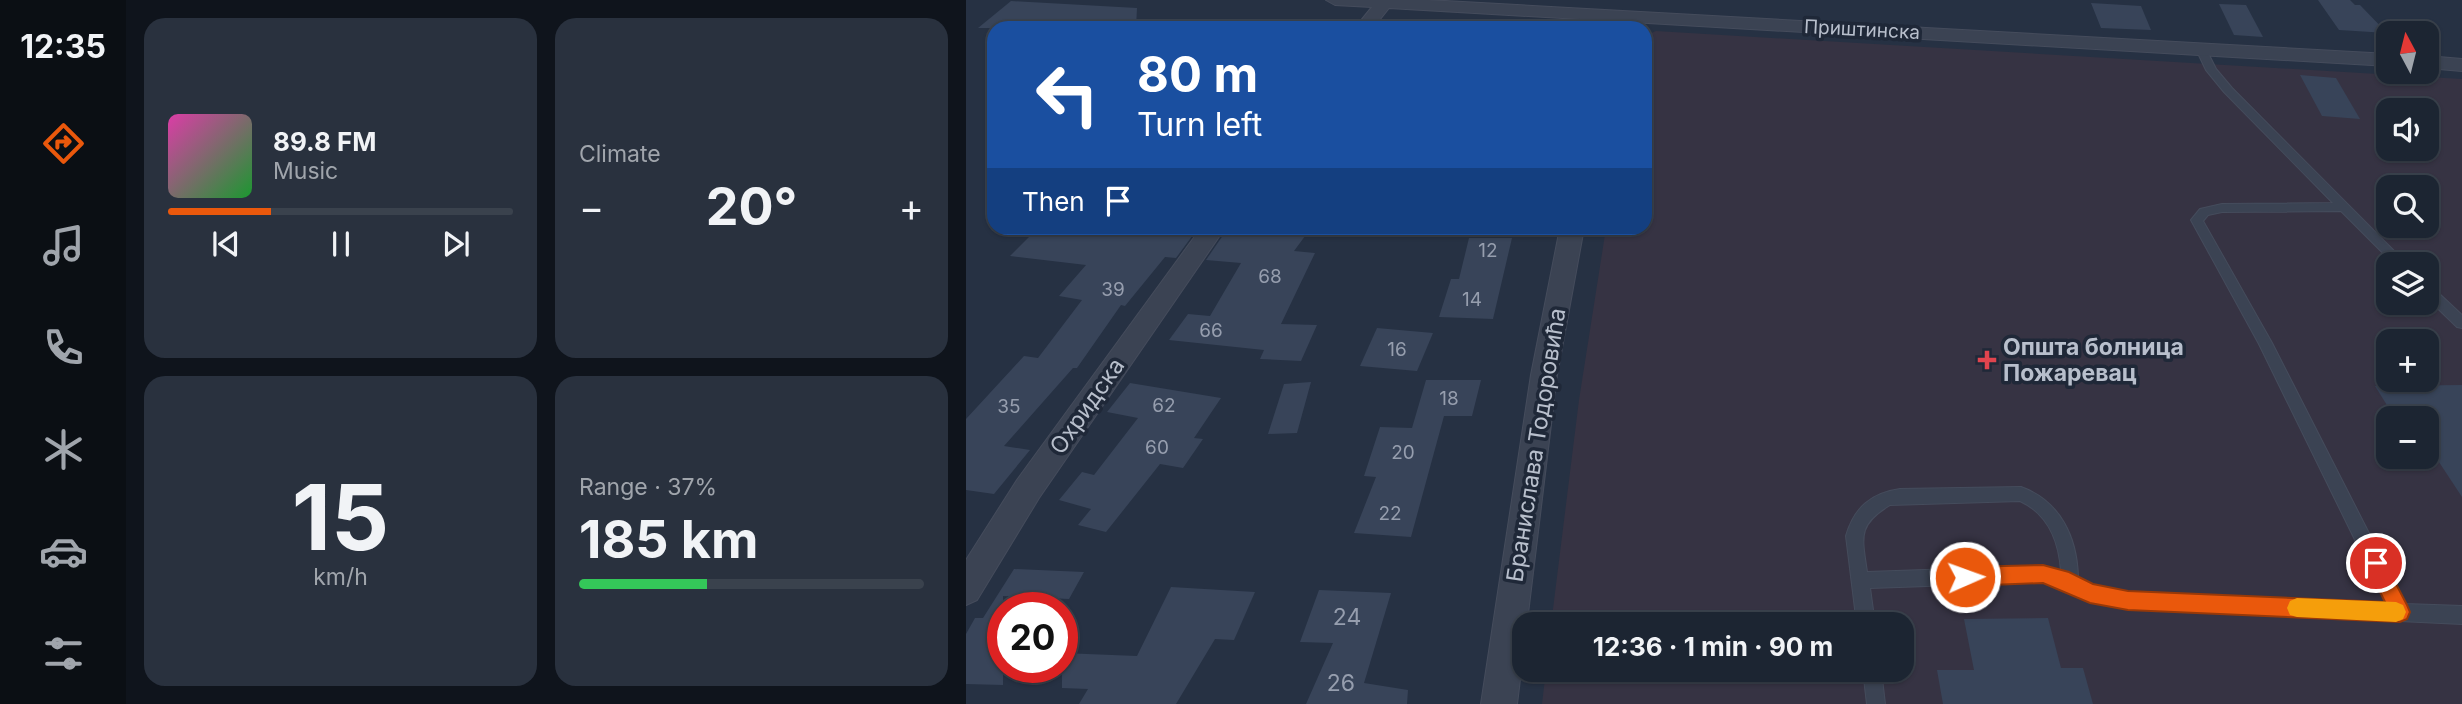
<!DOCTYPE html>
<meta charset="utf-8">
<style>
body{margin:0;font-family:Inter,sans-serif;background:#29313e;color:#f1f3f6;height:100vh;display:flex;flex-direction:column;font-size:26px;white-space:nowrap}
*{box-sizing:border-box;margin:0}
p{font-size:23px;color:#a0a5ac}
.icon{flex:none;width:38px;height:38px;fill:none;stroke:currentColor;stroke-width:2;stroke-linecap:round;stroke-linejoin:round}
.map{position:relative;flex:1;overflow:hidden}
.sheet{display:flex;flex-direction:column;gap:18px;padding:18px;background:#0f141c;width:840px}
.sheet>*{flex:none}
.top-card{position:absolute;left:21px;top:21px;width:665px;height:214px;border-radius:21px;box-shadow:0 2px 5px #0004,0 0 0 2px #3a424d;background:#1a4fa0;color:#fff;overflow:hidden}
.needle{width:46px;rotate:353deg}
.buttons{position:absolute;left:1410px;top:21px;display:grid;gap:14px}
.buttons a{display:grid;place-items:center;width:63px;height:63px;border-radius:14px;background:#1c2532;box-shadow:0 2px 5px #0004,0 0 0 2px #3a424d;font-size:35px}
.speed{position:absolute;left:21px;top:592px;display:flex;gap:14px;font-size:35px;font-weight:700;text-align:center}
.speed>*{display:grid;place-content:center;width:91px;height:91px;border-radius:50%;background:#1c2532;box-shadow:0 2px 5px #0004,0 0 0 2px #3a424d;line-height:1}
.speed .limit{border:10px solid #d22;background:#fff;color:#111}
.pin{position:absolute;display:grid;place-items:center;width:60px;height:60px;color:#fff;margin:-30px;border:4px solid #fff;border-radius:50%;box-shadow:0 2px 7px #0007}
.me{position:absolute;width:77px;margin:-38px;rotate:88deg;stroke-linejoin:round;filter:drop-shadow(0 0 5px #0008)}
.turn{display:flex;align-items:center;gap:24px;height:147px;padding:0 35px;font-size:32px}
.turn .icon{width:91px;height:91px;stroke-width:2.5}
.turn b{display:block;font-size:49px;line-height:60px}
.then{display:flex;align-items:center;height:66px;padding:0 35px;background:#0003;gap:14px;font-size:26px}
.big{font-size:52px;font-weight:700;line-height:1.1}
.sheet .tile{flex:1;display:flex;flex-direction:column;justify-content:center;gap:10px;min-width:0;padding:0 24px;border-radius:21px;background:#29313e}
.sheet .dial{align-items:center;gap:0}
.dial b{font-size:91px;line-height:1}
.song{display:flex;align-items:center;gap:21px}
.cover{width:84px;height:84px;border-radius:10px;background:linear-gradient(135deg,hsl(320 70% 55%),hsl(130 70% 35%))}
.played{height:7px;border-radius:4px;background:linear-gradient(90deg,#ea580c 30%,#3a424d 30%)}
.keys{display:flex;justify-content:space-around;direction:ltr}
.heat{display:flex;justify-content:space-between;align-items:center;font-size:38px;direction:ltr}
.charge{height:10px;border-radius:5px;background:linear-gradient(90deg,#34c759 37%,#3a424d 0)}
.sheet .tiles{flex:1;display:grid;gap:18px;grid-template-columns:repeat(2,1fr)}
.trip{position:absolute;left:546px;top:612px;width:402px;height:70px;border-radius:21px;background:#1c2532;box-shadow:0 2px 5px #0004,0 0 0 2px #3a424d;font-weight:700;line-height:70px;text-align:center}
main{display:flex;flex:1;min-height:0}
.tabs{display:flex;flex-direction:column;width:126px;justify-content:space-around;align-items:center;background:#0b0f14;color:#a0a5ac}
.tabs .icon{width:49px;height:49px}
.tabs .current{color:#ea580c}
.tabs b{font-size:32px;color:#f1f3f6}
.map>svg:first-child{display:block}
.medical{fill:#363343;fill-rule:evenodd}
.building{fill:#384459}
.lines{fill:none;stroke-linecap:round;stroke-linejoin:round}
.service-casing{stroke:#454c5c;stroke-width:2}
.minor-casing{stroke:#454c5c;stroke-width:2}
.service{fill:#3b4353;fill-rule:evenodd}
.minor{fill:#3b4353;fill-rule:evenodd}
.route{fill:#ea580c;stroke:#983908;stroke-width:2}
.slow{fill:#f59e0b}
.health-dot{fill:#e0444e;stroke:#1f2838;stroke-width:2.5}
.labels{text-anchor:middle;stroke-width:7;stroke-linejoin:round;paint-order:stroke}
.far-street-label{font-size:19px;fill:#b8bfcc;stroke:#1f2838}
.number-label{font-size:19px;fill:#969eae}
.poi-label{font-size:23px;font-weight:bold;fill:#b8bfcc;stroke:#1f2838;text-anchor:start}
.street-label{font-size:23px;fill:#b8bfcc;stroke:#1f2838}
.near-number-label{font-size:23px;fill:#969eae}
</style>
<main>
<nav class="tabs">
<b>12:35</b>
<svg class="icon current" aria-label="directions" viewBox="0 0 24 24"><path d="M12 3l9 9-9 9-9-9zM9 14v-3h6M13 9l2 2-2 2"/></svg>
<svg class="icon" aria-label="music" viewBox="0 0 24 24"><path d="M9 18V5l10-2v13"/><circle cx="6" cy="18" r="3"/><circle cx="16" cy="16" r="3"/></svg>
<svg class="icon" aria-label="phone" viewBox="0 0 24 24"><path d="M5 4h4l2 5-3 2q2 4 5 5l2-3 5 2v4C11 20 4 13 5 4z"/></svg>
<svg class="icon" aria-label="climate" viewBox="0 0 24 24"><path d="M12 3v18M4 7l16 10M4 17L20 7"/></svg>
<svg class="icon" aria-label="car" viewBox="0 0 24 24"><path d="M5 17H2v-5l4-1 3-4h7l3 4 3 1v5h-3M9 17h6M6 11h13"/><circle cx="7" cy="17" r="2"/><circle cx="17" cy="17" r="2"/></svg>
<svg class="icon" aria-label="filters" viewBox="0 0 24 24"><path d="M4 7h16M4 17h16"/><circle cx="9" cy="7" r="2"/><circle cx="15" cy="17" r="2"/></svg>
</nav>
<section class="sheet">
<div class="tiles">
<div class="tile">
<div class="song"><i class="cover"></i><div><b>89.8 FM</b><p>Music</p></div></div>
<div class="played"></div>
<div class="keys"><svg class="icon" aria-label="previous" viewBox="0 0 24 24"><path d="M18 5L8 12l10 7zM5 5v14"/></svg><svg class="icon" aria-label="pause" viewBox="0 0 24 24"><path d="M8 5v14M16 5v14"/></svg><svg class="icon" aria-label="next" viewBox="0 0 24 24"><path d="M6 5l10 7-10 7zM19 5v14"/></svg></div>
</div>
<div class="tile"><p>Climate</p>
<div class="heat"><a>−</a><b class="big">20°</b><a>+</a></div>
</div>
<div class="tile dial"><b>15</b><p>km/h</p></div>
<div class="tile"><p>Range · 37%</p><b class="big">185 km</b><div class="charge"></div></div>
</div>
</section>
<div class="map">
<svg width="1496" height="704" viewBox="0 0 1496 704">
<rect width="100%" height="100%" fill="#263143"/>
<!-- medical -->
<path class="medical" d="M690 31 1496 79V704H576L580 670H936V625H585L613 400 640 228H679V36ZM1423 110H1461V149H1423ZM1423 187H1461V226H1423ZM1423 264H1461V303H1423ZM1423 341H1461V380H1423ZM1423 418H1461V457H1423Z"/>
<!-- building -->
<g class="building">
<polygon points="1352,0 1384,0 1389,5 1394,5 1421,33 1373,30"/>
<polygon points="45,1 171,8 170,28 12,28"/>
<polygon points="1125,3 1175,6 1185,30 1135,28"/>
<polygon points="1253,4 1280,5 1297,37 1268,35"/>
<polygon points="1334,75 1370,78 1394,119 1356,116"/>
<polygon points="72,228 172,228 213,231 214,228 232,228 210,258 199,257 159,306 155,305 111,368 107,368 38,446 64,450 28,494 0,490 0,419 58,356 72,358 116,300 93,296 120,265 44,256"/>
<polygon points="262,228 345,228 328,251 349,253 315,324 351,325 335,361 294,359 298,350 203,340 222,314 244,316 275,263 240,260"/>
<polygon points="503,238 546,238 527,319 473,317 485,279 493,279"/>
<polygon points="411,328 467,333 451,371 394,366"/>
<polygon points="460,380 515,380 506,416 478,416 445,537 388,533 410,477 398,476 414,427 446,428"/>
<polygon points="345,382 331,433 302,434 318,384"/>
<polygon points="164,383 255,398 228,438 237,439 217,468 194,464 140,532 112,525 125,509 93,500 116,472 128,475 172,418 141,412"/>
<polygon points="1496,385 1496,497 1471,459 1454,457 1461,457 1461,418 1429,418 1409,386"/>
<polygon points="48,569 118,572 103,599 37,596 37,685 0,684 0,634 9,618 17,618"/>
<polygon points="205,587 289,592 268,640 249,639 210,704 113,704 122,689 96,688 96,653 171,656"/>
<polygon points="353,590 425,593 398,683 442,690 441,704 340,704 367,643 334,642"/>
<polygon points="1082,618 1095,668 1117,668 1127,704 977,704 971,670 1008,670 998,619"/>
</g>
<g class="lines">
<!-- service casing -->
<g class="service-casing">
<g id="service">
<path d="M1231 47H1239L1250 69 1266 88 1441 264H1428L1375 211 1256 212 1242 215 1237 221 1306 343 1439 604 1496 606V624L1162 608 1124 601 1099 589 1077 582 904 588 909 625H891L880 536C888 508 905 493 934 489L1055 487C1094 501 1111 537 1112 577L1126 585 1162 592 1420 603 1293 344 1225 220 1234 209 1256 204 1367 203 1258 92 1240 70 1230 49ZM1054 501C1082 514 1093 541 1095 571L1077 566 901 572C896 537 891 525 924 505Z"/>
<polygon points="1461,285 1466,287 1496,315 1496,328 1491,327 1461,298"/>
<polygon points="897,670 915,670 919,704 901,704"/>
</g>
</g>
<!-- minor casing -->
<g class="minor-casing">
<g id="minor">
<polygon points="360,0 461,0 1423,54 1423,66 423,8 407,28 389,28 406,7 369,5"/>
<polygon points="1461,56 1496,59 1496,71 1461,68"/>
<polygon points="235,228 259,228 73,498 11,600 0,605 0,560 51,480"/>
<polygon points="594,228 618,228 591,375 551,704 515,704 565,375"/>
</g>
</g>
<!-- service -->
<use href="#service" class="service"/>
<!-- minor -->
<use href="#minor" class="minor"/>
</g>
<!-- route -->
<polygon class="route" points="1410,554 1416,557 1441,605 1444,612 1441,619 1434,622 1162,610 1124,603 1077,583 999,586 992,583 989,577 992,570 999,567 1077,565 1103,572 1127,584 1162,591 1419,602 1400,563 1403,557"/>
<!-- slow -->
<polygon class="slow" points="1331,598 1430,602 1437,605 1440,612 1437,619 1430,622 1331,617 1324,615 1321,608 1324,601"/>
<!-- markers -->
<path class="health-dot" d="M1017.5 349.5h7v7h7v7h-7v7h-7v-7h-7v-7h7z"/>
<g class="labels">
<!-- far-street labels -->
<g class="far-street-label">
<text transform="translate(896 29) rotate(3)" y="7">Приштинска</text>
</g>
<!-- number labels -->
<g class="number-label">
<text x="522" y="257">12</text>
<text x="304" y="283">68</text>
<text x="147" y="296">39</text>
<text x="506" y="306">14</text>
<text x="245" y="337">66</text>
<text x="431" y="356">16</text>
<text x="483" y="405">18</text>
<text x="198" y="412">62</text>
<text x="43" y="413">35</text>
<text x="191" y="454">60</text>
<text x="437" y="459">20</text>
<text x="424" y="520">22</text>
</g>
<!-- poi labels -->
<g class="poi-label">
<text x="1037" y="355">Општа болница<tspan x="1037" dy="26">Пожаревац</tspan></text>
</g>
<!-- street labels -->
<g class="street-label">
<text transform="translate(121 406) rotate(-55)" y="8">Охридска</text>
<text transform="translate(570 445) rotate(-81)" y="8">Бранислава Тодоровића</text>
</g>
<!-- near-number labels -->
<g class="near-number-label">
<text x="381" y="625">24</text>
<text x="375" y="691">26</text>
</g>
</g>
</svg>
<div class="buttons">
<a><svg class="needle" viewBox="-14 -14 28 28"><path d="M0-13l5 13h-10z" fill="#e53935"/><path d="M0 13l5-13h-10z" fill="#a0a5ac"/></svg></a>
<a><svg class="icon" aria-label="sound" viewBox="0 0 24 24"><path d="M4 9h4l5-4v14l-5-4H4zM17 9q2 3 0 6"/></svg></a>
<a><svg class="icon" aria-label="search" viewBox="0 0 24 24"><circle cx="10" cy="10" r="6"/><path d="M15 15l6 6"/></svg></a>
<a><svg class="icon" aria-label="layers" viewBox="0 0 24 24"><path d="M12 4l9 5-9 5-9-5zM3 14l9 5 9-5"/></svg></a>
<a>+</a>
<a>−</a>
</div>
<div class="speed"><div class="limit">20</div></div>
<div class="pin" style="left:1410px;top:563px;background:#d93025"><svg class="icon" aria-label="arrive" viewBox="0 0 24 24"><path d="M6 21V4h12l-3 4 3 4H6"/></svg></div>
<svg class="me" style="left:999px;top:577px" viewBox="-20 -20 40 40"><circle r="17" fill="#ea580c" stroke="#fff" stroke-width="3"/><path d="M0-11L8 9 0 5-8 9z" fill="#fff"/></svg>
<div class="trip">12:36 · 1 min · 90 m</div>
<div class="top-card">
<div class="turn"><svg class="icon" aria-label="left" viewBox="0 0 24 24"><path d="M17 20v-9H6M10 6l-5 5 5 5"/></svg><div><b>80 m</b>Turn left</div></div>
<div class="then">Then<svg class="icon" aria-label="arrive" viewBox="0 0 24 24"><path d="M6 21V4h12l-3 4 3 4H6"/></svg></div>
</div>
</div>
</main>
